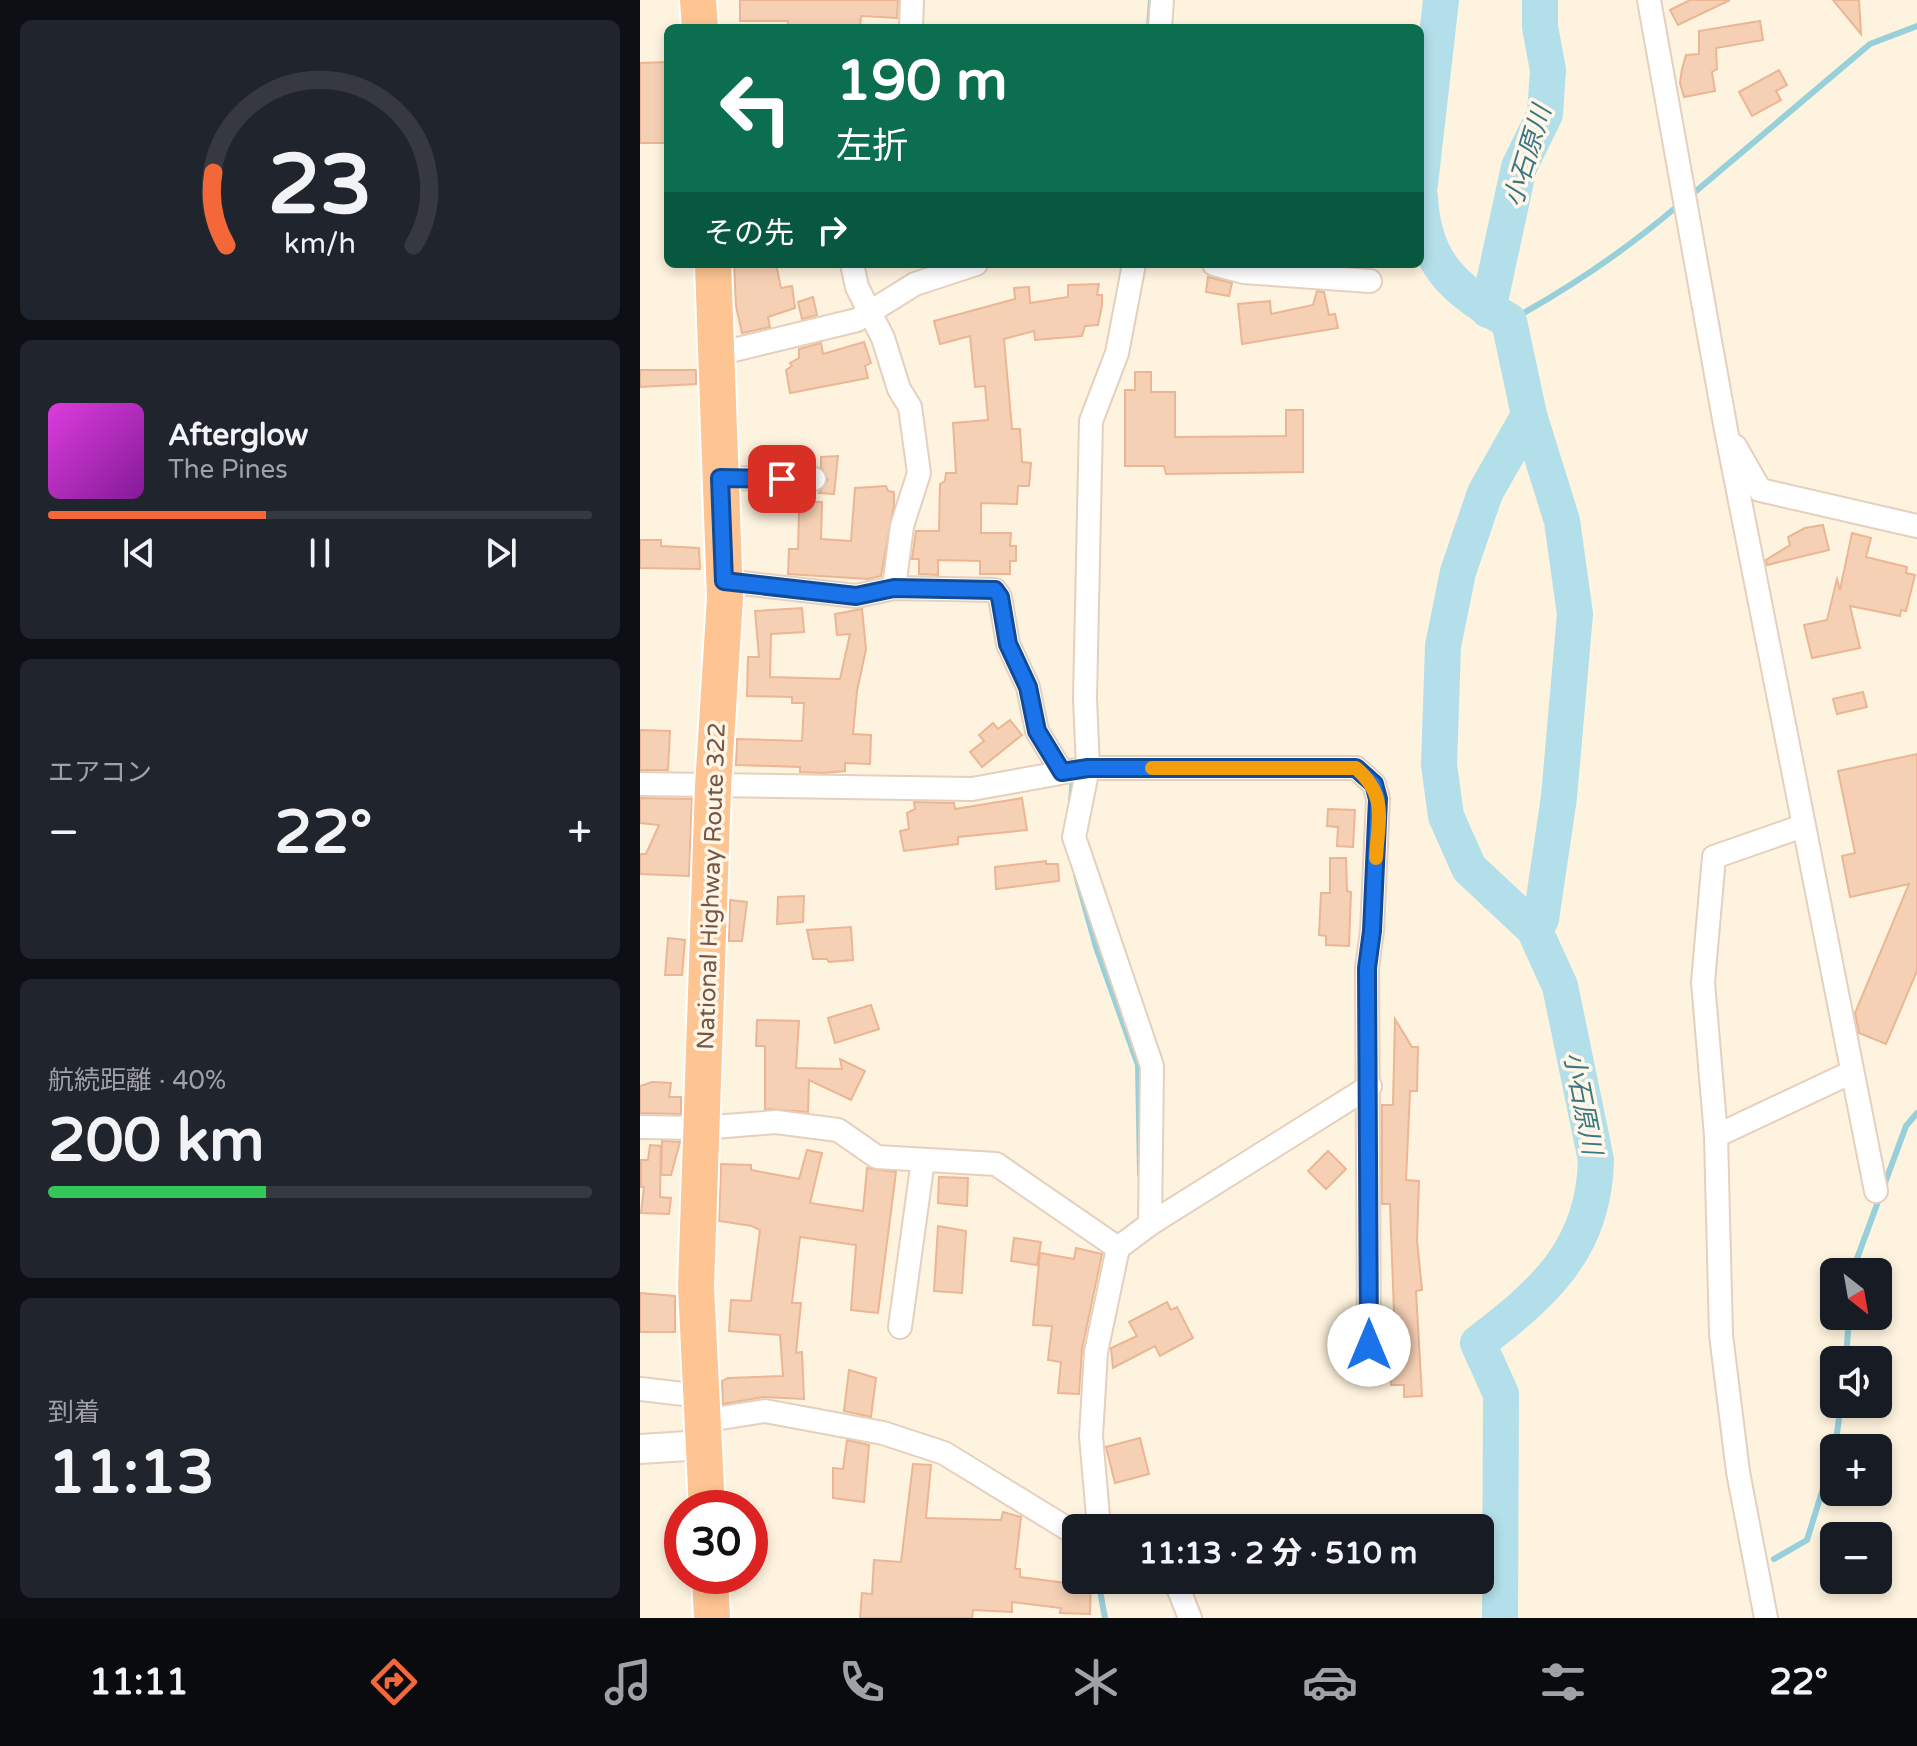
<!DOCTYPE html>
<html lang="ja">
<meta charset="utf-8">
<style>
body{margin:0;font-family:"Varela Round","Noto Sans JP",sans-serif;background:#20242c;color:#f1f3f6;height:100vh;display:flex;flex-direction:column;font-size:30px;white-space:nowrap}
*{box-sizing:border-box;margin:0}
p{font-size:26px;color:#9ea1a6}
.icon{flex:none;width:44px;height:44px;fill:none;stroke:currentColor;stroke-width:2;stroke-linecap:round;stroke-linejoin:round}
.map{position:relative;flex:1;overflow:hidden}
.details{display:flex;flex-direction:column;gap:20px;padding:20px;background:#0d0f14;width:640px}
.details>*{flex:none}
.banner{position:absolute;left:24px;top:24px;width:760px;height:244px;border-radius:12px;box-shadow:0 4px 12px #0003;background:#0b6e4f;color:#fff;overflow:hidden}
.needle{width:52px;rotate:149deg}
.buttons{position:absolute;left:1180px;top:1258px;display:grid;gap:16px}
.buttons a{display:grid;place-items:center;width:72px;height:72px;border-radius:12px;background:#171b24;box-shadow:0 4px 12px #0003;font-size:40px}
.speed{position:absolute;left:24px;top:1490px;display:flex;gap:16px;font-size:40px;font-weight:700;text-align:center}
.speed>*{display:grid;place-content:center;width:104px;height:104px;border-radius:50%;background:#171b24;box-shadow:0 4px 12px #0003;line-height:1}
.speed .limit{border:12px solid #d22;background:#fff;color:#111}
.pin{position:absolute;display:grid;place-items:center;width:68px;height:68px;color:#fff;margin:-34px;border-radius:16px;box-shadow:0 4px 12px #0006}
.me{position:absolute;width:88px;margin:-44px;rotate:0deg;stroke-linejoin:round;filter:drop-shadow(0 0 6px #0008)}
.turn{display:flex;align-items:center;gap:28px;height:168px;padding:0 40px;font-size:36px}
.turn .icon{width:104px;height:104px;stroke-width:2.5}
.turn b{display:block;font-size:56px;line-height:68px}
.then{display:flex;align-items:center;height:76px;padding:0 40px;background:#0003;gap:16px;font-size:30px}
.big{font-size:60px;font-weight:800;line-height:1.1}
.details .widget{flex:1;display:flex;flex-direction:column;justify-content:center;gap:12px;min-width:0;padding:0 28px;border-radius:12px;background:#20242c}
.details .dial{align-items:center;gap:0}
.dial svg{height:208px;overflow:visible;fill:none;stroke:#363941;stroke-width:7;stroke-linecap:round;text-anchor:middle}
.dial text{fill:#f1f3f6;stroke:none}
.song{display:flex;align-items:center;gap:24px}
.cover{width:96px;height:96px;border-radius:12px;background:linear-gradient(135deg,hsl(300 70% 55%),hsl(290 70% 35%))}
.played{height:8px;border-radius:4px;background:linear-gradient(90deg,#f36738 40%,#363941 40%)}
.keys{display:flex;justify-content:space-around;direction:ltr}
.heat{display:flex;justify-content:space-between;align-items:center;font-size:44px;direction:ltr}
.charge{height:12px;border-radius:6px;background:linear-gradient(90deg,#34c759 40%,#363941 0)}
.trip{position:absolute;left:422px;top:1514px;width:432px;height:80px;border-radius:12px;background:#171b24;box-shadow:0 4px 12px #0003;font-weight:800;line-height:80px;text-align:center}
.menu{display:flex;height:128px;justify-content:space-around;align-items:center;background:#090b0e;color:#9ea1a6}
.menu .icon{width:56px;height:56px}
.menu .active{color:#f36738}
.menu b{font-size:36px;color:#f1f3f6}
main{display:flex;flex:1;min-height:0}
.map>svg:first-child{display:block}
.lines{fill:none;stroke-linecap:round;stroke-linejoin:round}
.stream{stroke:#97cfdb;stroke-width:6}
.river{stroke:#b2dfe9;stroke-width:36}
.building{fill:#f6d0b4;stroke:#eab693;stroke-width:2}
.minor-casing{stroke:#e5d0bd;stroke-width:26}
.tertiary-casing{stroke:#e5d0bd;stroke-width:32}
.trunk-casing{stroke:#fff;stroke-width:40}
.minor{stroke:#fff;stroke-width:22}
.tertiary{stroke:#fff;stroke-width:28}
.trunk{stroke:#fec492;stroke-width:36}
.route-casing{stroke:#114b97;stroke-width:20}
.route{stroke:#1a73e8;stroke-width:14}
.slow{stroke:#f59e0b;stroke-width:14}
.labels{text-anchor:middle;stroke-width:7;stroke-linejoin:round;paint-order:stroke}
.street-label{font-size:24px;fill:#765745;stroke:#fff6e7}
.water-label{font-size:26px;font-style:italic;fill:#3a7785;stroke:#fff6e7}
</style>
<main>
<section class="details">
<div class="widget dial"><svg viewBox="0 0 100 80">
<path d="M14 69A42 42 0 1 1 86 69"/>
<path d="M14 69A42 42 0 0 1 9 41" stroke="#f36738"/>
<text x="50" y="56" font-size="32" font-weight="700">23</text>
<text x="50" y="72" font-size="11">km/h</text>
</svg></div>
<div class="widget">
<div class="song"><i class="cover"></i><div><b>Afterglow</b><p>The Pines</p></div></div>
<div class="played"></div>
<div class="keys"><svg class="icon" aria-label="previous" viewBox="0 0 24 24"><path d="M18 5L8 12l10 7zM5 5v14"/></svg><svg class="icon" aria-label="pause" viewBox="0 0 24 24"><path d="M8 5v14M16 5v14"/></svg><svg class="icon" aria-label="next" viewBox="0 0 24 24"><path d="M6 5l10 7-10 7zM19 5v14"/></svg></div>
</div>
<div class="widget"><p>エアコン</p>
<div class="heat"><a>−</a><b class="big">22°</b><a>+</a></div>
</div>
<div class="widget"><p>航続距離 · 40%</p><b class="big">200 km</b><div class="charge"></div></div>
<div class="widget"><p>到着</p><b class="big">11:13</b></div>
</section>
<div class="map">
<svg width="1277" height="1618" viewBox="0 0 1277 1618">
<rect width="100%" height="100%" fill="#fef3de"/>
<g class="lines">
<!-- stream -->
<g class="stream">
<polyline points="509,28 511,0"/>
<polyline points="1049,197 1230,44 1277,26"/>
<path d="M869 321C930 288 986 250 1040 204"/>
<polyline points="431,802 433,777"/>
<polyline points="436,875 456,947 498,1065 500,1174"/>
<polyline points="1212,1272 1266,1126 1277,1113"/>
<polyline points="1206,1360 1209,1316"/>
<polyline points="1195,1448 1201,1404"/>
<polyline points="1134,1559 1167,1540 1194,1453"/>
<polyline points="458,1580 465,1618"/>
</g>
<!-- river -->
<g class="river">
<polyline points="780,184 801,0"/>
<path d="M780 197C783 262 814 290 869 321L889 415 922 521 935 614 919 797 901 919 894 929"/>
<polyline points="848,310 879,167 905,114 908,70 900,27 900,0"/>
<path d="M860 1618 861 1394 838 1343C904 1293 954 1249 956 1160L920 986 894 929 829 868 806 816 799 765 803 646 818 572 845 493 889 415"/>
</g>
</g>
<!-- building -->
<g class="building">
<polygon points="100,0 258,0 257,18 221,16 220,28 148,26 148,21 100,21"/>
<polygon points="1050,0 1090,0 1038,25 1030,10"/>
<polygon points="1193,0 1219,0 1221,34"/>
<polygon points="1120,21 1123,40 1076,48 1077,69 1072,72 1075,91 1044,97 1040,83 1042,69 1046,55 1059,54 1059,31"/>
<polygon points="28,62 28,143 0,143 0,63"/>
<polygon points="1139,70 1147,85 1136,91 1141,100 1112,116 1099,92"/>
<polygon points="94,264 136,264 141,288 152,286 155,308 128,317 130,327 102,333 96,306"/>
<polygon points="568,277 592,283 589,296 566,292"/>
<polygon points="459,284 457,295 462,295 462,305 458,325 445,326 442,336 395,340 394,331 364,339 372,429 380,429 382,462 391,463 389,486 378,486 377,504 341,503 341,533 371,533 370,546 376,546 376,561 370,561 370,574 340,574 340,561 298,560 298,575 279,574 279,559 272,559 276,531 299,531 300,484 305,481 306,473 316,473 313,423 348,420 345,386 335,387 330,336 300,344 294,321 375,299 374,288 389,287 390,303 428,297 428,285"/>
<polygon points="677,291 684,292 689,315 695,314 698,328 602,344 598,304 630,301 631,314 673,305"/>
<polygon points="173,297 177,315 162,319 158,302"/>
<polygon points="224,342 231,363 225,366 228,378 150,393 146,370 152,366 150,363 159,358 159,349 181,343 183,354"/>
<polygon points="0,370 56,370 56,384 0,387"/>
<polygon points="495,372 511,372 511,392 535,392 535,437 646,436 646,410 663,410 663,472 526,474 524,466 485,466 485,390 495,390"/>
<polygon points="198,456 194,494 179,493 188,480 181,467 181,457"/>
<polygon points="246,486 248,491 254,492 254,505 241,576 228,579 148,574 149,549 158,549 159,513 164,510 165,502 182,502 181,539 211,541 215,488"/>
<polygon points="1183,525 1189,550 1127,565 1126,560 1150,545 1148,537 1165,528"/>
<polygon points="1212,533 1231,538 1226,557 1267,567 1266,573 1275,575 1266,611 1261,610 1260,616 1210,606 1220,648 1172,658 1164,625 1187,620 1197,579 1200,590"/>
<polygon points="0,540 21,540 21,546 59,548 60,569 0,568"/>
<polygon points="162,608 164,632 131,634 130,677 200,679 210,634 197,635 195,614 222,609 226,649 217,691 213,734 231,735 230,764 205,763 205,771 184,773 160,772 160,767 96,765 97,739 162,741 164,703 152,703 152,697 107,696 108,657 119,657 115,611"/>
<polygon points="1223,692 1227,707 1197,714 1193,699"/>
<polygon points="370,720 382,735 342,767 330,752 344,741 339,735 353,723 358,729"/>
<polygon points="0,730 30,731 28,770 0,770"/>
<polygon points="1277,754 1277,971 1246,1044 1219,1033 1215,1013 1269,884 1210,897 1202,856 1215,853 1198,771"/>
<polygon points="0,798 52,799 49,876 0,874 0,854 6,854 19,825 0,823"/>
<polygon points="382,798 387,830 318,837 318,844 264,851 260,831 269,829 267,813 275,809 274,802 314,803 315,809"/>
<polygon points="688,809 715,810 713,847 697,846 698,827 687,826"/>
<polygon points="690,858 706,858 707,891 711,892 709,946 686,945 686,936 679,935 681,893 690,893"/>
<polygon points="406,861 406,864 418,864 419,881 356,889 355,867"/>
<polygon points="164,896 163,922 137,924 138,897"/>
<polygon points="90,900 107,902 102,941 89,941"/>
<polygon points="211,927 213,960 189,962 187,959 173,959 167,930"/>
<polygon points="28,938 45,940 42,975 25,975"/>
<polygon points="231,1005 239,1029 195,1043 188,1018"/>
<polygon points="755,1019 772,1047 778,1047 777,1091 770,1091 766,1180 779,1181 777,1240 782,1290 776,1291 782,1396 764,1397 764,1385 751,1385 754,1312 750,1204 742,1204 742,1105 753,1105"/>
<polygon points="117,1020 159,1021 156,1068 202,1069 200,1059 225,1071 211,1100 169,1080 168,1112 125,1109 125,1046 116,1046"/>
<polygon points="12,1082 31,1083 29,1097 41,1097 41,1114 0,1113 0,1086"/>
<polygon points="22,1141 40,1142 31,1175 21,1175"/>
<polygon points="10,1145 21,1146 20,1197 31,1198 29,1214 1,1213 4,1187 1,1187 1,1160 8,1160"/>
<polygon points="167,1150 182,1153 170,1203 223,1211 227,1168 256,1172 238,1313 211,1310 216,1245 160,1237 152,1303 161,1303 156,1353 162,1352 164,1399 123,1397 83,1404 82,1381 88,1378 143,1376 140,1335 89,1331 91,1300 111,1301 120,1230 112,1226 79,1221 81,1164 111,1165 111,1170 159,1179"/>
<polygon points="688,1151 706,1169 686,1189 668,1171"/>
<polygon points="299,1177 328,1178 327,1206 298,1203"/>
<polygon points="298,1226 326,1231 322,1293 294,1291"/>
<polygon points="374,1238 401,1242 397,1265 371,1261"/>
<polygon points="436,1248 462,1254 442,1349 439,1394 418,1393 421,1362 408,1360 412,1326 393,1325 400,1253 434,1259"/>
<polygon points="0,1293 35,1296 35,1332 0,1332"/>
<polygon points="527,1302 531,1310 537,1307 553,1338 520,1356 515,1346 473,1368 471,1348 497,1336 489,1322"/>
<polygon points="209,1370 236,1378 231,1417 204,1411"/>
<polygon points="500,1438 509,1474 475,1483 466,1447"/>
<polygon points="207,1440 229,1445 224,1502 193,1498 193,1468 203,1469"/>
<polygon points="273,1464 291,1465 286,1518 361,1520 363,1512 381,1517 375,1569 380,1569 380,1577 434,1584 434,1580 451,1580 450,1614 420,1613 421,1608 372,1602 372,1612 333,1610 332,1618 220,1618 222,1593 232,1594 234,1560 261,1562"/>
</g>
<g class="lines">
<!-- minor casing -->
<g class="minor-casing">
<g id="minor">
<polyline points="1009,0 1086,430 1236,1191"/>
<polyline points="271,28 272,0"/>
<polyline points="520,28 522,0"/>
<polyline points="212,264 217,287 243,338 259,389 270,407 279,473 262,526 254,588"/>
<polyline points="574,264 604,272 730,281"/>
<polyline points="77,354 217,320 275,284 336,264"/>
<polyline points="1095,446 1120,490 1277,526"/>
<polyline points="80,478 174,479"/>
<polyline points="84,581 216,596 254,588 355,590 360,597 368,644 388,687 397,731 422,772"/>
<polyline points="0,784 332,789 448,768 716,768 734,784 738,799 732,931 727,968 729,1345"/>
<polyline points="0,1127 61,1128 136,1122 198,1130 237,1157 356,1164 478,1248"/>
<polyline points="1076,1136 1063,982 1074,857 1163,826"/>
<polyline points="510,1224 730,1086"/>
<polyline points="260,1327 283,1160"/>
<polyline points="0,1389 60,1396"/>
<polyline points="62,1421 125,1411 243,1433 304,1453 436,1534"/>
<polyline points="459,1528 451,1436 456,1352 478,1248 510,1224 512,1066 434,837 448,768 445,698 451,421 477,353 494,264"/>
<polyline points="525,1580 537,1585 550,1618"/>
<polyline points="1126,1618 1098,1472 1081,1335 1076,1136 1212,1072"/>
</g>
</g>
<!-- tertiary casing -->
<g class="tertiary-casing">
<polyline id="tertiary" points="0,1449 63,1445"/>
</g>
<!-- trunk casing -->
<g class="trunk-casing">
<g id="trunk">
<polyline points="58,0 60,28"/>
<polyline points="67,1508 56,1287 73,787 85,598 73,264"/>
<polyline points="70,1576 72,1618"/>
</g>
</g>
<!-- minor -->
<use href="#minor" class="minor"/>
<!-- tertiary -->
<use href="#tertiary" class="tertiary"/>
<!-- trunk -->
<use href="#trunk" class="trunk"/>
</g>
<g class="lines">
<!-- route casing -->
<g class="route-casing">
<polyline id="route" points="142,479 80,478 84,581 216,596 254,588 355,590 360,597 368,644 388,687 397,731 422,772 448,768 716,768 734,784 738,799 732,931 727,968 729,1345"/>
</g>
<!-- route -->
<use href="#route" class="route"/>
<!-- slow -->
<path class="slow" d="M512 768H716C748 796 738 819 736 858"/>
</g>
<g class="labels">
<!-- street labels -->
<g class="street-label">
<text transform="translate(71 886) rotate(-88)" y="8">National Highway Route 322</text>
</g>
<!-- water labels -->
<g class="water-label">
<text transform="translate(887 156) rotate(-73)" y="9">小石原川</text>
<text transform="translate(943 1103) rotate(79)" y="9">小石原川</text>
</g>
</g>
</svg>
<div class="buttons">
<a><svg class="needle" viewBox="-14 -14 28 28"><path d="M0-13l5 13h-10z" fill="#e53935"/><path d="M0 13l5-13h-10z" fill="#9ea1a6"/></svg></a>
<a><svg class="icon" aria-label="sound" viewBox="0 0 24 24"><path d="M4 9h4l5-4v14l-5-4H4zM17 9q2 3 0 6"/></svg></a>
<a>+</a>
<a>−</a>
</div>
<div class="speed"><div class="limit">30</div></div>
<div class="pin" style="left:142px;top:479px;background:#d93025"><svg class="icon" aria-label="arrive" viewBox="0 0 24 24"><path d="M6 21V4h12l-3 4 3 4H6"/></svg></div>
<svg class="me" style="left:729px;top:1345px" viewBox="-20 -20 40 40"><circle r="19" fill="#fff"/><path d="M0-13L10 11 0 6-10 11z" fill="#1a73e8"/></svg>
<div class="trip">11:13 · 2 分 · 510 m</div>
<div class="banner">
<div class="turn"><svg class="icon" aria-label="left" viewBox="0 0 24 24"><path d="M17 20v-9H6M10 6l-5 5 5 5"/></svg><div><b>190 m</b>左折</div></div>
<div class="then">その先<svg class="icon" aria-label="right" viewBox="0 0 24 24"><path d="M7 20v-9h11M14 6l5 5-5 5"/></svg></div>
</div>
</div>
</main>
<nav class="menu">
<b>11:11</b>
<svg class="icon active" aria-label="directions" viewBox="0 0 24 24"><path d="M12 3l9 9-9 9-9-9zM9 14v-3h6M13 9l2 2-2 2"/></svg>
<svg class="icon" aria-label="music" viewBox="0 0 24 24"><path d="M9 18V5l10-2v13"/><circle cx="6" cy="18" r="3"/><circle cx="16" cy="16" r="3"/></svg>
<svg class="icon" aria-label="phone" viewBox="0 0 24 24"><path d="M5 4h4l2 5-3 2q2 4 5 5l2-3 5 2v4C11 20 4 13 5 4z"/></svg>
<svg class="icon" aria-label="climate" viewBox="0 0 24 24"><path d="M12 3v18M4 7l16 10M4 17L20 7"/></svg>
<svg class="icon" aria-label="car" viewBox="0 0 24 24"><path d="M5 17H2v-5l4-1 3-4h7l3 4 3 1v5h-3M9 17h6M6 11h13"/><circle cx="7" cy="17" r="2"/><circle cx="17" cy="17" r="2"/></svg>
<svg class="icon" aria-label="filters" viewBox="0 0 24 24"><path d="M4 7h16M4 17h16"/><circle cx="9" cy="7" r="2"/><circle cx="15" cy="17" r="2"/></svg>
<b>22°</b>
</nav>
